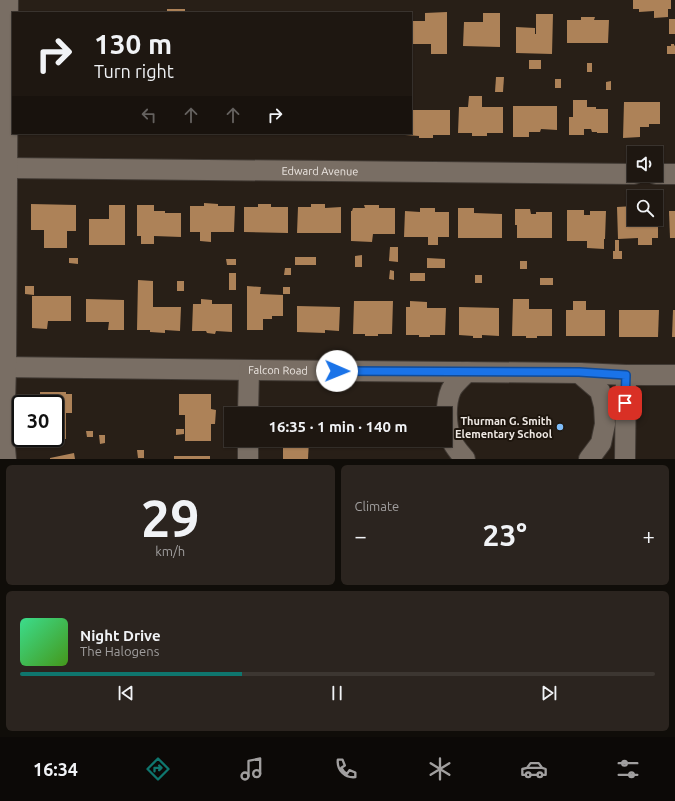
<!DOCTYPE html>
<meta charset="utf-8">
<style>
body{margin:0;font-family:Ubuntu,sans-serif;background:#2b241f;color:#f1f3f6;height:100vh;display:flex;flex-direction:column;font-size:15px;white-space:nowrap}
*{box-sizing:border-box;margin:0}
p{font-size:13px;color:#a19f9f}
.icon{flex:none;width:22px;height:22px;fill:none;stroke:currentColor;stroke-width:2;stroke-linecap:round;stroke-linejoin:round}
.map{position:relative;height:459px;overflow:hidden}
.panel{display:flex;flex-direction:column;gap:6px;padding:6px;background:#100d09;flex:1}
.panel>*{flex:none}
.guide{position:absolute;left:12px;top:12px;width:400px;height:122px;border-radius:0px;box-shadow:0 1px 3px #0004,0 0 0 1px #3c3631;background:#1e1711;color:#f1f3f6;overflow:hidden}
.controls{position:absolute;left:627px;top:146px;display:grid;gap:8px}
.controls a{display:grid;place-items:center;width:36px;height:36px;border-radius:0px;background:#1e1711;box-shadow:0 1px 3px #0004,0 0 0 1px #3c3631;font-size:20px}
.speed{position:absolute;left:12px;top:395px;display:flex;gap:8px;font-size:20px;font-weight:700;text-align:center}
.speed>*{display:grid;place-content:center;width:52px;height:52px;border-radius:50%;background:#1e1711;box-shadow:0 1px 3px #0004,0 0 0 1px #3c3631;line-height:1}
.speed .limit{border:2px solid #111;border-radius:6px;background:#fff;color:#111}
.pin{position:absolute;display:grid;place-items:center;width:34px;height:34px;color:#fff;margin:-17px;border-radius:8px;box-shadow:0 2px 6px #0006}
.me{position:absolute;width:44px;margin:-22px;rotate:91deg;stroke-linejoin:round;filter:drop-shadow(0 0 3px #0008)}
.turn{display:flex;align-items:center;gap:14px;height:84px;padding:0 16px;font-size:18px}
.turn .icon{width:52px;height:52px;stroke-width:2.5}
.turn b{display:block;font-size:28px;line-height:34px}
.lanes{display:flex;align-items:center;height:38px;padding:0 16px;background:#0003;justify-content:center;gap:20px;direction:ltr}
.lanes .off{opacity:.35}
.big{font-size:30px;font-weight:600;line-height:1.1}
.panel .card{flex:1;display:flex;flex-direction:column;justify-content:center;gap:6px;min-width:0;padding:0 14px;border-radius:6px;background:#2b241f}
.panel .dial{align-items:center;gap:0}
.dial b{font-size:52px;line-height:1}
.song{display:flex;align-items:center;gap:12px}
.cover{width:48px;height:48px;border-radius:6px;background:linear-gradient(135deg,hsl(150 70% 55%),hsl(100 70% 35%))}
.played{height:4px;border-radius:2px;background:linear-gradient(90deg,#0f766e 35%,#3c3631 35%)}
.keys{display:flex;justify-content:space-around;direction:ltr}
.heat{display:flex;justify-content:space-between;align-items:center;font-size:22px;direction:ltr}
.panel .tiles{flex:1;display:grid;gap:6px;grid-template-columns:1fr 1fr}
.card:last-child{grid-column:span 2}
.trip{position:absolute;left:224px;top:407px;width:228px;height:40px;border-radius:0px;background:#1e1711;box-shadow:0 1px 3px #0004,0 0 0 1px #3c3631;font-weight:600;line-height:40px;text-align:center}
.dock{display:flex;height:64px;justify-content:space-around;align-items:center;background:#0c0907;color:#a19f9f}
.dock .icon{width:28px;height:28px}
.dock .current{color:#0f766e}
.dock b{font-size:18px;color:#f1f3f6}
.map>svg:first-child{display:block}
.building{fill:#ad8258}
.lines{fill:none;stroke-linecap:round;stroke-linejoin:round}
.minor-casing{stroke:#413a34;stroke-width:22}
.minor{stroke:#796e64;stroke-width:20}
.route-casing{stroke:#114b97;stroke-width:10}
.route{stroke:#1a73e8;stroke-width:7}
.poi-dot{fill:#7fbdf9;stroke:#1e160e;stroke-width:1.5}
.labels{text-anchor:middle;stroke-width:4;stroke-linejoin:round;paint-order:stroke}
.street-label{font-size:11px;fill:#ede7e2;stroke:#1e160e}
.poi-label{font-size:11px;font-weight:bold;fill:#ede7e2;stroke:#1e160e;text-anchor:end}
</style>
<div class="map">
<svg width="675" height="459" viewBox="0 0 675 459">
<rect width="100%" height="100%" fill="#281f17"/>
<!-- building -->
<g class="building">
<polygon points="633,0 671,0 671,9 668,9 668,17 654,18 654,11 639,12 639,9 633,9"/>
<rect x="167" y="9" width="18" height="4"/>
<polygon points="447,12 447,54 431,54 431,44 411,44 411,21 425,21 425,13"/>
<polygon points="483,13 500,13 500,47 463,46 464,22 483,22"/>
<polygon points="536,14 553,14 552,54 516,53 516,27 535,28 535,34 536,34"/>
<polygon points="581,17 595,17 594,20 609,20 608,43 567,43 567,20 581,20"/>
<rect x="669" y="19" width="6" height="15"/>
<polygon points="671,44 674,44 674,45 675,46 675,54 667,54 667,46 671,46"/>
<rect x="529" y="60" width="12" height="9"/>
<rect x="587" y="63" width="5" height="9"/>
<polygon points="496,77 504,77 503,92 495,92"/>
<rect x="555" y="79" width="6" height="9"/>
<polygon points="611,81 611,90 606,90 606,82"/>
<polygon points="469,96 482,96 482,107 503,107 503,133 487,133 487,136 472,136 472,133 458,133 459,107 468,107"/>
<polygon points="573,100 587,100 587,107 596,107 596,109 608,109 608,133 597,133 597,132 592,132 591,129 584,129 584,135 569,135 569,117 573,117"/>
<polygon points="624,102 660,102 660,124 649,124 649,127 640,127 640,137 623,138"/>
<polygon points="513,106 557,106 557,130 541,129 540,132 529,132 529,137 513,137"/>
<polygon points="411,110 450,110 450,135 433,135 433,138 419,138 419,136 405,135 405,133 411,133"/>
<polygon points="204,203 218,204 218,206 235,206 234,232 211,232 211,242 200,241 200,232 190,232 190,206 204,206"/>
<polygon points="31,204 76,205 76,231 67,231 67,248 44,248 44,230 31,230"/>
<polygon points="258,204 271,204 271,207 288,207 288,233 244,232 244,207 258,207"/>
<polygon points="311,204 325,204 325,208 341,207 341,233 297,233 298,207 311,207"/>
<polygon points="109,205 125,205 125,245 89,245 89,219 109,219"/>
<polygon points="137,205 154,205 154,211 165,211 165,213 181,213 181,237 154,236 154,244 141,244 141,236 137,236"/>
<polygon points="364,205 379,205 379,208 395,208 395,234 373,234 372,242 351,241 351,211 352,211 353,208 365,208"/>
<polygon points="634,206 634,219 656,219 656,211 658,211 658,238 652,238 652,245 638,245 638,238 618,239 617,207"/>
<polygon points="420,208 435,208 435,212 449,212 449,237 438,237 438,245 428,245 428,237 404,237 405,211 420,212"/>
<polygon points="458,208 474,208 474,213 502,214 502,238 458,238"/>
<polygon points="515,209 530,209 531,214 536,214 536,212 552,212 552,238 517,238 517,225 515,225"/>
<polygon points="567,210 584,210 584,215 590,215 590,211 606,211 605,239 604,239 604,249 587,248 587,241 567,241"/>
<polygon points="669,211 675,211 675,238 670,238"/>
<polygon points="615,240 619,240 619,251 622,251 622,259 613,259 613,251 615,251"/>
<polygon points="390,247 398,247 398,262 389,261"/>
<polygon points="362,255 362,267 355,267 355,256"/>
<rect x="295" y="257" width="21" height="8"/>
<polygon points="69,258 78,258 78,264 69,263"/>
<polygon points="427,258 445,259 445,268 427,268"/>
<polygon points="226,259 236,259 236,265 227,265"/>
<rect x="520" y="261" width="7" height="8"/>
<polygon points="285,268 291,268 291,275 284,275"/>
<polygon points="390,270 394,271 394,280 389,279"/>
<rect x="229" y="273" width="7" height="17"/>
<rect x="410" y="273" width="15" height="8"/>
<rect x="475" y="275" width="7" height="8"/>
<rect x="540" y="278" width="13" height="7"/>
<polygon points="138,280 153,281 153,307 181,307 180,331 165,330 165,333 150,332 150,330 137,330"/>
<rect x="177" y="281" width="7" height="10"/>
<polygon points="25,286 34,286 34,295 25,294"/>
<polygon points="247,286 261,287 260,294 283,295 283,316 272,316 272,319 263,319 263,330 247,330"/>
<rect x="283" y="287" width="7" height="7"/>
<polygon points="32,296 71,296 71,321 48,321 47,329 32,328"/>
<polygon points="86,299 124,300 124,330 108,330 109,322 86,322"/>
<polygon points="201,299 212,300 212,304 232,304 232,332 216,331 215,334 207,333 206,331 192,331 193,304 201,304"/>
<polygon points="513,299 529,299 529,309 552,309 552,336 537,336 537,338 526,338 526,336 512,336"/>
<polygon points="354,301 393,301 392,334 378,334 378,336 365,336 365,334 353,334"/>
<polygon points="410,301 427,302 427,308 446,308 445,335 430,335 430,337 419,337 419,335 406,335 406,307 410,307"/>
<polygon points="573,301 586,301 586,310 605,310 605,336 566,336 566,310 573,310"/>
<polygon points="297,306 340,307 339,331 325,330 325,333 297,332"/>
<polygon points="459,307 499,308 499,336 482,335 482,338 473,338 473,336 459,335"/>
<polygon points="619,310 659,310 658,337 619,337"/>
<polygon points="673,310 675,310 675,337 672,337"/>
<polygon points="40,392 66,392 66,394 72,394 72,413 66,413 66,439 55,439 55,404 40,404"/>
<polygon points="179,394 211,394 211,409 216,410 215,424 211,424 211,441 185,441 185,415 179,415"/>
<polygon points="176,429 184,429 184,434 176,435"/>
<polygon points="86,431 93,431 93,437 87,437"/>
<polygon points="99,435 105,435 105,443 100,444"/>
<polygon points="283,440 309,440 308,459 283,459"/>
<polygon points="137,450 144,450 144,458 138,458"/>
<polygon points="74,453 75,459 50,459 50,458"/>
<rect x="174" y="456" width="36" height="3"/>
</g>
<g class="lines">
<!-- minor casing -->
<g class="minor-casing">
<g id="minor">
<path id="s1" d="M6 168 634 174"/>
<polyline points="656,174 675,174"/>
<path id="s2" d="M0 367 352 371 579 373 626 375H675"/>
<polyline points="579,373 600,391 604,406 605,424 601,443 589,459"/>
<polyline points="248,414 249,370"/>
<polyline points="6,459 4,437 6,367 8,0"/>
<polyline points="248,459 248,440"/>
<path d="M465 459C460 453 454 447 451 439 446 425 445 404 451 390 454 384 462 377 467 372"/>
<polyline points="625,459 626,375"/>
</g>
</g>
<!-- minor -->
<use href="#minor" class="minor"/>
</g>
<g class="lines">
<!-- route casing -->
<g class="route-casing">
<polyline id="route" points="337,371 579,372 626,375 625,403"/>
</g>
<!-- route -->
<use href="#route" class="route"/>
</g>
<!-- markers -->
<circle class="poi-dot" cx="560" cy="427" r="4"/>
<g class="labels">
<!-- street labels -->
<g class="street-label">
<text dy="4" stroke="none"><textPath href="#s1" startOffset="314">Edward Avenue</textPath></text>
<text dy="4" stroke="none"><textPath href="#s2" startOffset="278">Falcon Road</textPath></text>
</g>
<!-- poi labels -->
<g class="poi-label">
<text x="552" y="425">Thurman G. Smith<tspan x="552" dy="13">Elementary School</tspan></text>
</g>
</g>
</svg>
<div class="controls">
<a><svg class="icon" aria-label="sound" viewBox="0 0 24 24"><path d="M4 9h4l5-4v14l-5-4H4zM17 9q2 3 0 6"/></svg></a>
<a><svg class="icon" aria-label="search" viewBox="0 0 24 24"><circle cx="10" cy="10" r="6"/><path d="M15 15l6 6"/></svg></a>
</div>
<div class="speed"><div class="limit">30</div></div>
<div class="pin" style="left:625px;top:403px;background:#d93025"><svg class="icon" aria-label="arrive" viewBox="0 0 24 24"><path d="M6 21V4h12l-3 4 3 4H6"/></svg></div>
<svg class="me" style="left:337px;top:371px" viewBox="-20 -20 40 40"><circle r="19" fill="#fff"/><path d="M0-13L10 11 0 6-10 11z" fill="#1a73e8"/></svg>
<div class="trip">16:35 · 1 min · 140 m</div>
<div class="guide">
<div class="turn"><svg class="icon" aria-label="right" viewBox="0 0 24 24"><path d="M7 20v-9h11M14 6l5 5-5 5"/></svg><div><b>130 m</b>Turn right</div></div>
<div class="lanes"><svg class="icon off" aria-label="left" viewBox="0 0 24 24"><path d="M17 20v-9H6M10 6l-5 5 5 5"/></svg><svg class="icon off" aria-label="ahead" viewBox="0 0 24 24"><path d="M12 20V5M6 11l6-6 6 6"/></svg><svg class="icon off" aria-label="ahead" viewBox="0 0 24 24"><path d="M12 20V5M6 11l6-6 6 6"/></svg><svg class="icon" aria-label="right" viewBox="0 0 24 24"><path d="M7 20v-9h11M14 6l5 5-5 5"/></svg></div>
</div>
</div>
<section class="panel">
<div class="tiles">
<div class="card dial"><b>29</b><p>km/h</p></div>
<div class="card"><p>Climate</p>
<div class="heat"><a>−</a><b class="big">23°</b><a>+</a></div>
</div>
<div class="card">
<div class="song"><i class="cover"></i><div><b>Night Drive</b><p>The Halogens</p></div></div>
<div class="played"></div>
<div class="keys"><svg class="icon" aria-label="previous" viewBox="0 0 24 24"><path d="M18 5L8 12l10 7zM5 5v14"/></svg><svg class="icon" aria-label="pause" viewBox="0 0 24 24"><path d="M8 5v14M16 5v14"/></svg><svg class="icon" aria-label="next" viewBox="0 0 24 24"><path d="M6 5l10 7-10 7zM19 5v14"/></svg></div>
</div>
</div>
</section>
<nav class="dock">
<b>16:34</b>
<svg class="icon current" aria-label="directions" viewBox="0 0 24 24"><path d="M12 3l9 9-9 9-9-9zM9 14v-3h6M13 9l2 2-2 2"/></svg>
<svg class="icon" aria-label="music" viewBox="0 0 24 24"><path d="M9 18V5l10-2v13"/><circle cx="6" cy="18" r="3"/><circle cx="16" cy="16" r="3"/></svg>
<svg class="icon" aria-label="phone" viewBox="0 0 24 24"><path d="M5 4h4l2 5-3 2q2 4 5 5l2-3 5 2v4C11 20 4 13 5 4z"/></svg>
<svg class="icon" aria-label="climate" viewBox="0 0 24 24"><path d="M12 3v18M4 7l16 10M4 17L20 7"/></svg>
<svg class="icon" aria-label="car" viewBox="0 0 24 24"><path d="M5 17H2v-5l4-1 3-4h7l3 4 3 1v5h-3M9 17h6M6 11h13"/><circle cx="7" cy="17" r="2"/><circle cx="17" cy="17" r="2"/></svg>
<svg class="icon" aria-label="filters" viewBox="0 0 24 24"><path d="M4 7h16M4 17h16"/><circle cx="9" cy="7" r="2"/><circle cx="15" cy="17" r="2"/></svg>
</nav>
